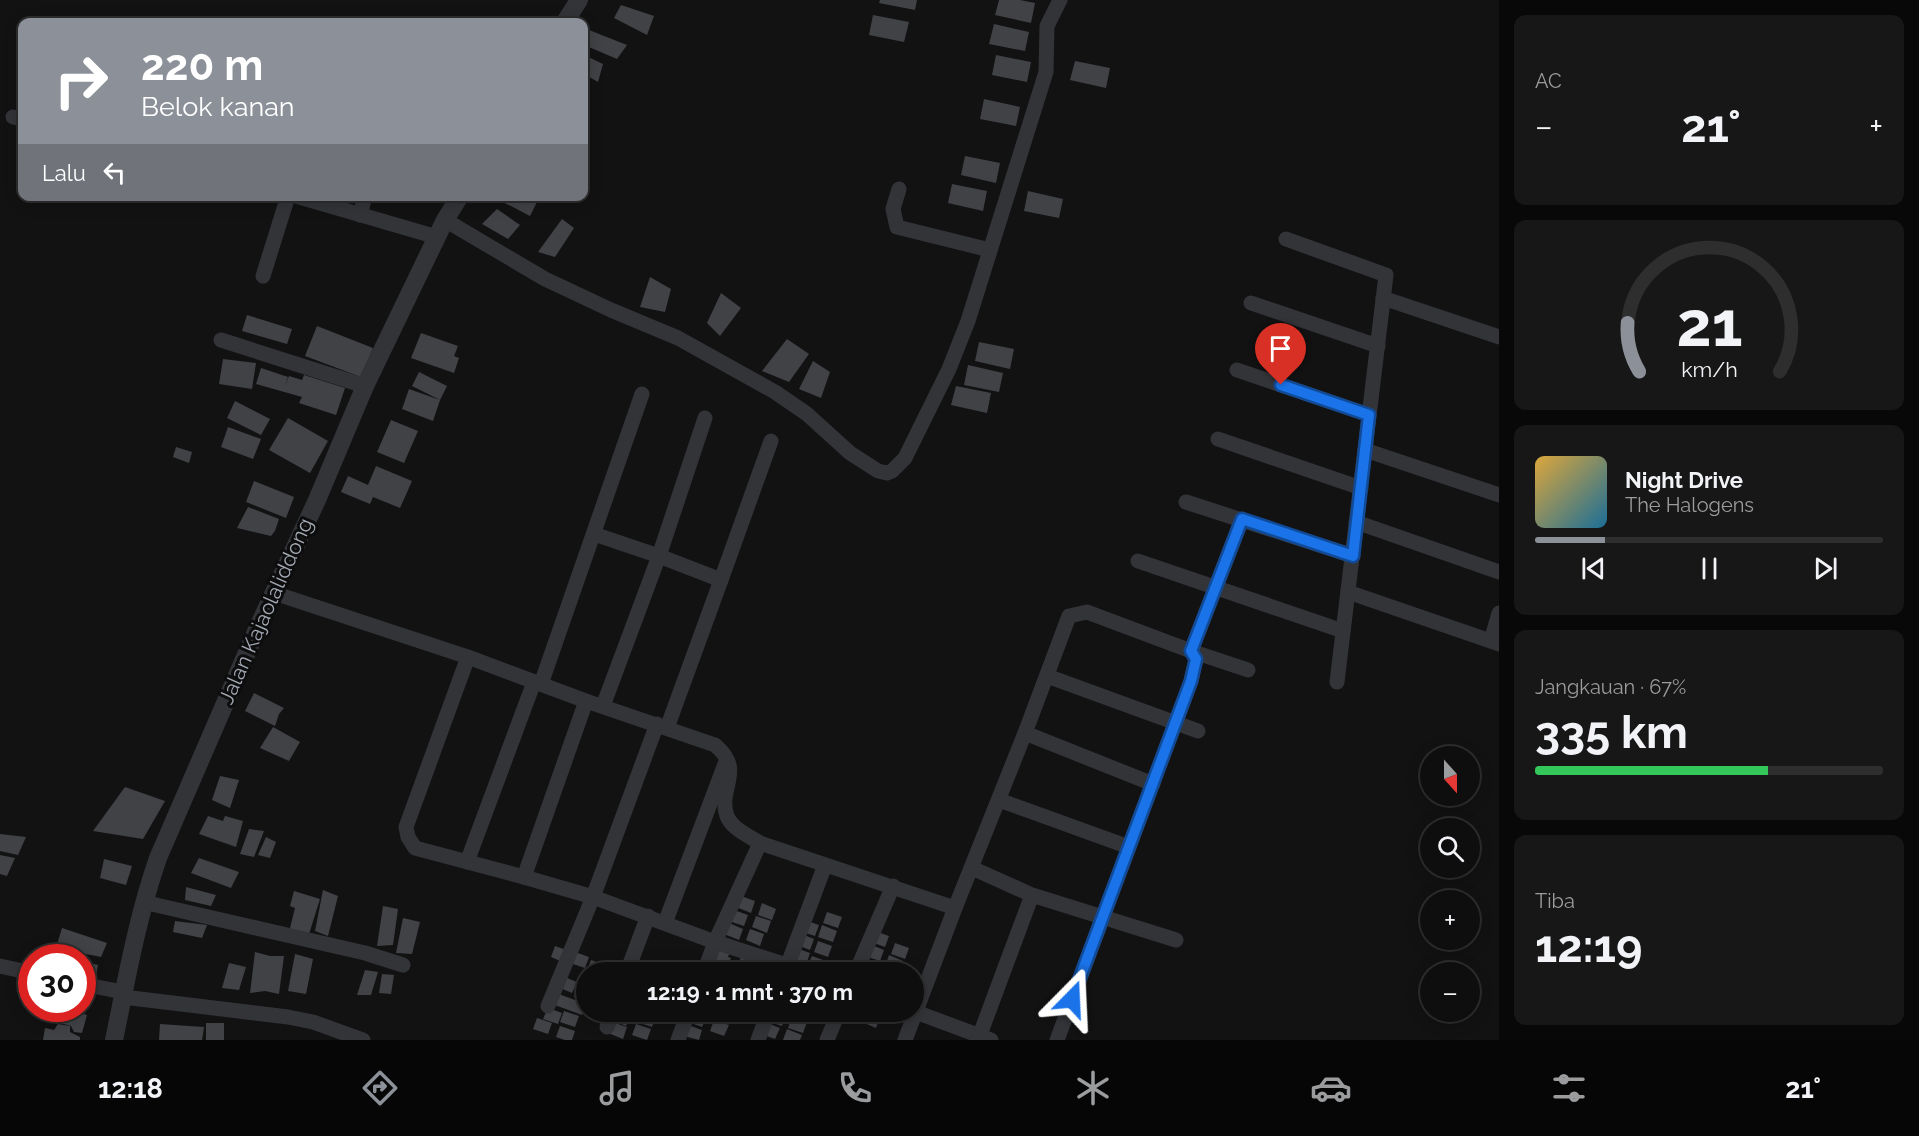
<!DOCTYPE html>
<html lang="id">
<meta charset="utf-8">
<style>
body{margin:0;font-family:Raleway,sans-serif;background:#171717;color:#f1f3f6;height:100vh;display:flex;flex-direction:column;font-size:22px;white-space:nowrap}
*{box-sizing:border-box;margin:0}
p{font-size:20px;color:#9b9c9e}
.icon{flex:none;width:33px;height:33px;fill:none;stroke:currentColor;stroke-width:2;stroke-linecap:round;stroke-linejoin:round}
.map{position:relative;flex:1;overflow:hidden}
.sheet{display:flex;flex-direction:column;gap:15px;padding:15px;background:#080808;width:420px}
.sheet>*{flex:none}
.top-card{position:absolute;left:18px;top:18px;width:570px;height:183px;border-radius:12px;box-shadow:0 3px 15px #0003,0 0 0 2px #2e2e2e;background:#8c9099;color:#fff;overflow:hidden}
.needle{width:39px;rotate:159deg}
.controls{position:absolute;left:1420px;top:746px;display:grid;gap:12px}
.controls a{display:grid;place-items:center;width:60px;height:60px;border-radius:50%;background:#0e0e0e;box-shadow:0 3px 15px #0003,0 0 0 2px #2e2e2e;font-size:30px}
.speed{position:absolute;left:18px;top:944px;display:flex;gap:12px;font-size:30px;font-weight:700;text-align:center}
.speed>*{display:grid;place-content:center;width:78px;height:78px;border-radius:50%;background:#0e0e0e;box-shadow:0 3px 15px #0003,0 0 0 2px #2e2e2e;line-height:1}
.speed .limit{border:9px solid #d22;background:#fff;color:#111}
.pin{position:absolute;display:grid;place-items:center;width:51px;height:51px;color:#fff;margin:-62px -26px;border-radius:50% 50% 50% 0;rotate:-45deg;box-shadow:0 0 6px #0007}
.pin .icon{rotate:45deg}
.me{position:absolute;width:66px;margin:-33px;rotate:21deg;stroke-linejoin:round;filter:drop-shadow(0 0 4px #0008)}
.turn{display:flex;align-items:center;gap:21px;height:126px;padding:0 24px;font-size:27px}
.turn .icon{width:78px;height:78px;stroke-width:2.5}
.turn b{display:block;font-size:42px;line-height:51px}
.then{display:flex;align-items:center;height:57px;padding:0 24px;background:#0003;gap:12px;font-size:22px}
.big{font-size:45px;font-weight:700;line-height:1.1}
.sheet .tile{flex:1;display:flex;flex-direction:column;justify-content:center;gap:9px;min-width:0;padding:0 21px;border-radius:12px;background:#171717}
.sheet .dial{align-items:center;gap:0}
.dial svg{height:156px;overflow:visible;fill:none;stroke:#2e2e2e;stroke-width:7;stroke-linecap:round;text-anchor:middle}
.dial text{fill:#f1f3f6;stroke:none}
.song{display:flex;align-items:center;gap:18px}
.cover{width:72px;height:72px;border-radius:9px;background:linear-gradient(135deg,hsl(40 70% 55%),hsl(200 70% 35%))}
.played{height:6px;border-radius:3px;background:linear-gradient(90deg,#8c9099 20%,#2e2e2e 20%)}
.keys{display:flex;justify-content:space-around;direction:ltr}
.heat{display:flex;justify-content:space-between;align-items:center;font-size:33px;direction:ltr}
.charge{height:9px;border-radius:4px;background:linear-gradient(90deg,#34c759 67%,#2e2e2e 0)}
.trip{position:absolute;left:576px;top:962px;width:348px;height:60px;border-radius:30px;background:#0e0e0e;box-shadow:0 3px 15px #0003,0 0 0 2px #2e2e2e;font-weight:700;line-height:60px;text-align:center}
.dock{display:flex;height:96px;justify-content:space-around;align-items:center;background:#060606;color:#9b9c9e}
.dock .icon{width:42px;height:42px}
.dock .on{color:#8c9099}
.dock b{font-size:27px;color:#f1f3f6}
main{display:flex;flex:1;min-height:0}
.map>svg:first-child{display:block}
.building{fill:#414246}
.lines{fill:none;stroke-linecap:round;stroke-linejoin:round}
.minor{stroke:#333438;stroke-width:15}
.tertiary{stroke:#333438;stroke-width:18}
.route-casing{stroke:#114b97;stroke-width:15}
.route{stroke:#1a73e8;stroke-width:10}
.labels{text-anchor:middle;stroke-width:6;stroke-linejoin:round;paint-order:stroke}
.street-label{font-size:21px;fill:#a3aab4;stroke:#0d0d0e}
</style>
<main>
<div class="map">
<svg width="1499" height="1040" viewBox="0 0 1499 1040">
<rect width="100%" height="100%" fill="#121213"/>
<!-- building -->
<g class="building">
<polygon points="880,0 917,0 915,10 879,3"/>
<polygon points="999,0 1020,0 1035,3 1031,23 995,15"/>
<polygon points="621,5 654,16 647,35 614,18"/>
<polygon points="873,15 909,22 904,42 869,35"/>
<polygon points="994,24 1029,32 1025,51 989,44"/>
<polygon points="589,30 627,45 617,59 584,45 584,40"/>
<polygon points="584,55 603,64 598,82 584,74"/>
<polygon points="996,55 1031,62 1027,82 992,75"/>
<polygon points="1075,61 1110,68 1106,88 1070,80"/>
<polygon points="984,99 1020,107 1016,126 980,119"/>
<polygon points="965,156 1000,163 996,183 961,175"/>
<polygon points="952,184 987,191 983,211 948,203"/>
<polygon points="1028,191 1063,199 1059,218 1024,211"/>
<polygon points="504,196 527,196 537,202 530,216 501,201"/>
<polygon points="497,209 520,225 508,239 482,224"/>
<polygon points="562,219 574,228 555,257 538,252"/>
<polygon points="650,277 671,289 665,312 640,307"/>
<polygon points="721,293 741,308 720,336 707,323"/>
<polygon points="247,315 292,329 287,344 242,331"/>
<polygon points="317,326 373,348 361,377 305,356"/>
<polygon points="421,333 458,346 454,356 459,358 454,373 411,358"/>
<polygon points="787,339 809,354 789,382 762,371"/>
<polygon points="979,342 1014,349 1010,369 975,361"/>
<polygon points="223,359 256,363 252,389 219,384"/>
<polygon points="813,361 830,372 821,398 799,389"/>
<polygon points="968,365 1003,373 999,392 964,385"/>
<polygon points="261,368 288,377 285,386 289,376 302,380 304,375 345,388 336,415 299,403 302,397 256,384"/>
<polygon points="419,372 447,386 440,400 433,421 402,409 409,389 440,400 412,386"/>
<polygon points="956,386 991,393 987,413 951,405"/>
<polygon points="235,401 270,419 261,435 227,418"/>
<polygon points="288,418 328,441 310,473 269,450"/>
<polygon points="391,420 418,431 404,463 377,452"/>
<polygon points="228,427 261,439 253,459 221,447"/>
<polygon points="176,447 192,452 189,463 173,457"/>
<polygon points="376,466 412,481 400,508 373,497 370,504 341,492 348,476 368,485"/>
<polygon points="254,481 294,497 286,518 246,502"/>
<polygon points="248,507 279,519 275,531 271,536 237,528"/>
<polygon points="254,693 284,708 279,714 275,726 245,711"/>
<polygon points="273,727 300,742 289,761 260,748"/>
<polygon points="220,776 239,780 230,808 212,800"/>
<polygon points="125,787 165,801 143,839 93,831"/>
<polygon points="208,816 223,821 225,816 243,821 236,847 199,834"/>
<polygon points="249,829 264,831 254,857 240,854"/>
<polygon points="0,834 26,837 18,855 0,851"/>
<polygon points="266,837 276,842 270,858 258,855"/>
<polygon points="0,855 15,858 7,876 0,874"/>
<polygon points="199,858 239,872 231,888 191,873"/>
<polygon points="104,859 132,866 126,885 100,878"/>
<polygon points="186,887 216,895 211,906 185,900"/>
<polygon points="323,890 338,896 328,936 315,931"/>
<polygon points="294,891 320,899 309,934 289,932 295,908 290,906"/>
<polygon points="741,896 755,901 751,913 736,907"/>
<polygon points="762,903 776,909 772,920 758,915"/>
<polygon points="383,906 398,909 393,945 377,946"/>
<polygon points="734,910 748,915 744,926 729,921"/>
<polygon points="827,912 842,917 838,928 823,923"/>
<polygon points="756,916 771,921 767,933 752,927"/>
<polygon points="403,918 420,922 412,954 396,953"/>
<polygon points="804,920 819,925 815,936 800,931"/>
<polygon points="175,921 207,925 202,938 173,932"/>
<polygon points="729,923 743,929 739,940 724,934"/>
<polygon points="822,925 837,931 833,942 818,937"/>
<polygon points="62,928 107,943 101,957 56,948"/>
<polygon points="750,929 764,934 760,946 746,940"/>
<polygon points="875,931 889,936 885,947 871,942"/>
<polygon points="799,933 814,939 810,950 795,944"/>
<polygon points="818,941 832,946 828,957 814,952"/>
<polygon points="895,943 909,948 905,959 891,954"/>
<polygon points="721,944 732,948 728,957 731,958 725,972 709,972"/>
<polygon points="869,944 884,950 880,961 865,956"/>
<polygon points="555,946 569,951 565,963 551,957"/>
<polygon points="796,948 810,953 806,965 792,959"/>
<polygon points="744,951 754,955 751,963 754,964 751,972 735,970"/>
<polygon points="255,952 270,956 284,956 279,994 265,991 250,993"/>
<polygon points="575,952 589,957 585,968 570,963"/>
<polygon points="295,954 313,959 306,994 288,991"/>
<polygon points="889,955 903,961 899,972 885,967"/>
<polygon points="812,956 826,961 822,972 807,967"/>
<polygon points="864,958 878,963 875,972 867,972 860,969"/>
<polygon points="591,960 605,965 603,972 587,971"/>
<polygon points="82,961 98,965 95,982 82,980"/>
<polygon points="229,963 246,967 239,990 222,988"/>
<polygon points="365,970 378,972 371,995 357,995"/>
<polygon points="382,974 394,975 391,994 379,993"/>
<polygon points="562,976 577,982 572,993 558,987"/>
<polygon points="578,986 586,989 586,1002 574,997"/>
<polygon points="556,993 586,1004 582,1015 552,1004"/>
<polygon points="53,1008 63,1008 87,1015 82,1033 74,1032 71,1026 50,1020"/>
<polygon points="548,1008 562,1013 558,1024 543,1019"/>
<polygon points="564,1011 579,1016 575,1027 560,1022"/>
<polygon points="615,1011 631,1015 626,1026 612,1020"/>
<polygon points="641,1011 656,1016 652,1027 637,1022"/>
<polygon points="694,1011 707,1016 702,1027 688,1022"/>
<polygon points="718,1011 734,1012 730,1023 715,1018"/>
<polygon points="776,1011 786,1015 782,1026 767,1021"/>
<polygon points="866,1011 880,1017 876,1028 862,1022"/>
<polygon points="792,1016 807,1022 803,1033 788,1028"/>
<polygon points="537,1018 552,1023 548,1034 533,1029"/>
<polygon points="714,1020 729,1025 724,1036 710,1031"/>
<polygon points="612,1022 627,1027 623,1039 608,1033"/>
<polygon points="765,1022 780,1028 775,1039 761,1034"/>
<rect x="206" y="1023" width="18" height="17"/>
<polygon points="58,1024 70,1026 70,1032 80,1037 80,1040 43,1040 45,1028 54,1030"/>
<polygon points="160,1024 204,1027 202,1040 159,1040"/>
<polygon points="636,1024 651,1029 647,1040 632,1035"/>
<polygon points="688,1025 702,1030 699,1040 684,1036"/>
<polygon points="560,1026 575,1031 572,1040 565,1040 556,1037"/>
<polygon points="787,1029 802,1035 800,1040 783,1040"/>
</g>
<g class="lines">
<!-- minor -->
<g class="minor">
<polyline points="13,117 22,119"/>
<polyline points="899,189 893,209 897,227 990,250"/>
<polyline points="296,196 437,237"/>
<polyline points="360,215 365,196"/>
<polyline points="445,220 545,279 611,310 678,338 775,392 807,414 850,453 878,471 887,473 892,471 905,458 949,369 968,321 1046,72 1047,26 1060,0"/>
<polyline points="1286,239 1386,275 1337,682"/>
<polyline points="263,276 288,196"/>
<polyline points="1383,298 1499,337"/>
<polyline points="1251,303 1378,346"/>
<polyline points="221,340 365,386"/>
<polyline points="1237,370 1369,415"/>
<polyline points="1218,439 1361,488"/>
<polyline points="1365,450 1499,495"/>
<polyline points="1186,502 1353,556"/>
<polyline points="1242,519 1191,651 1248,670"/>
<polyline points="1356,522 1499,572"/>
<polyline points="594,534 659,556 705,418"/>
<polyline points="1138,561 1343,631"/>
<polyline points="721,580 771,441"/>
<polyline points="1348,592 1499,644"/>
<path d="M274 593 468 657 586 701 715 745C746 771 717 788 727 816 732 829 749 836 760 843L955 908 1025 733 1069 616 1087 612 1191 651 1196 659 1191 681 1057 1040"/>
<polyline points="1491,641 1499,613"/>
<polyline points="468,657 406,827 408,837 415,848 524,877"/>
<polyline points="1047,676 1198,731"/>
<polyline points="541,684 642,394"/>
<polyline points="586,701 524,877 593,897 657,724"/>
<polyline points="603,706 659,556 721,580 667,728"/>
<polyline points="1025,733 1153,784"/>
<polyline points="999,800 1129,847"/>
<polyline points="467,862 534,682"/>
<polyline points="972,868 1032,895 1176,940"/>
<polyline points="143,902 365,953 403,965"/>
<polyline points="665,923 725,764"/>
<polyline points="0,966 32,973"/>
<polyline points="627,972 648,916"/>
<polyline points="704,972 715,942 760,843"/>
<polyline points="785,972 825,865"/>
<polyline points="856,972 893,886"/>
<polyline points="82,984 123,992"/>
<polyline points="123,997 288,1017 313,1022 363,1040"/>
<polyline points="548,1006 593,897 715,942 808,972"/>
<polyline points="913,1011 991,1040"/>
<polyline points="607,1027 613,1011"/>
<polyline points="678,1040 689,1011"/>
<polyline points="758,1040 769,1011"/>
<polyline points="827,1040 839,1011"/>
<polyline points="905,1040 955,908"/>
<polyline points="978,1040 1032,895"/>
</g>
<!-- tertiary -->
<g class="tertiary">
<polyline points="565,22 579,0"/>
<path d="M114 1040C127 977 137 919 158 858L258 627 317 500 365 386 445 220 460 196"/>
</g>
</g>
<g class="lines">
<!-- route casing -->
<g class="route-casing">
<polyline id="route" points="1072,999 1191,681 1196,659 1191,651 1242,519 1353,556 1369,415 1281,385"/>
</g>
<!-- route -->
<use href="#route" class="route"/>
</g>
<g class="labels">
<!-- street labels -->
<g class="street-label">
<text transform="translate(266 611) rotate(-66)" y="7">Jalan Kajaolaliddong</text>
</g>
</g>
</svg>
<div class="controls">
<a><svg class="needle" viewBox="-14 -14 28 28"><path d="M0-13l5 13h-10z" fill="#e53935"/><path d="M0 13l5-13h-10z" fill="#9b9c9e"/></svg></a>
<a><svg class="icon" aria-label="search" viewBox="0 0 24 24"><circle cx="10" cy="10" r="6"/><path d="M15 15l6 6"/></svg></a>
<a>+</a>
<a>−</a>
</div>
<div class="speed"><div class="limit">30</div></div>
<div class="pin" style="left:1281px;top:385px;background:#d93025"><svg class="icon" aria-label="arrive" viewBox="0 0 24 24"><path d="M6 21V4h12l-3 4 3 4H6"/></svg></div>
<svg class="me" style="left:1072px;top:999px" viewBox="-20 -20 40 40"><path d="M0-17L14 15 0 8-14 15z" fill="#1a73e8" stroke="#fff" stroke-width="4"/></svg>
<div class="trip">12:19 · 1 mnt · 370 m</div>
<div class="top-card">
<div class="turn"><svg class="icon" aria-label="right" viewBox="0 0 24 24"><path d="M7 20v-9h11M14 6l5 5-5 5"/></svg><div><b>220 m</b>Belok kanan</div></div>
<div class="then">Lalu<svg class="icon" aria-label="left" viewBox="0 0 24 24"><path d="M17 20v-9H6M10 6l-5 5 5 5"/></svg></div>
</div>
</div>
<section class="sheet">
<div class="tile"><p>AC</p>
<div class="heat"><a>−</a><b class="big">21°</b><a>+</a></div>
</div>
<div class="tile dial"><svg viewBox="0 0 100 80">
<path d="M14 69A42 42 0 1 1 86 69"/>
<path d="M14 69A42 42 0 0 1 8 44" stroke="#8c9099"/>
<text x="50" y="56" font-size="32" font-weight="700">21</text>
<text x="50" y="72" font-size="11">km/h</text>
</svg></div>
<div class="tile">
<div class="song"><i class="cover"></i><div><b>Night Drive</b><p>The Halogens</p></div></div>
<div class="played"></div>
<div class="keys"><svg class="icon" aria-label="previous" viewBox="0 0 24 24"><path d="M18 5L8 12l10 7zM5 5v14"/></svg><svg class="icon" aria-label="pause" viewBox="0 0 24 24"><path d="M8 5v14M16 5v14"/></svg><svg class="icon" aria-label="next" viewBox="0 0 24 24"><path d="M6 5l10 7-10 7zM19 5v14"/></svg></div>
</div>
<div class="tile"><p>Jangkauan · 67%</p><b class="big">335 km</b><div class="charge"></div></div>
<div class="tile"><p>Tiba</p><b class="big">12:19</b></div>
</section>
</main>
<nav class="dock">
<b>12:18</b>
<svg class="icon on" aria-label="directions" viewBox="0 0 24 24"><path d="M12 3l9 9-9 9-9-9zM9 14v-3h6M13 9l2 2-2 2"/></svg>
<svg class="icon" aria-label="music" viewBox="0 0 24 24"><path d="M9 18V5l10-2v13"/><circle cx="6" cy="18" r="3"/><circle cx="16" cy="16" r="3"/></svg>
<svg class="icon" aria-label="phone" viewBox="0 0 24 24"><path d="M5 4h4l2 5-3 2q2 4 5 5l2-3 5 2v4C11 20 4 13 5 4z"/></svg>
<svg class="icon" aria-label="climate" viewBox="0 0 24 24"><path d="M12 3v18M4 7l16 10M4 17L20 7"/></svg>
<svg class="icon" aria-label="car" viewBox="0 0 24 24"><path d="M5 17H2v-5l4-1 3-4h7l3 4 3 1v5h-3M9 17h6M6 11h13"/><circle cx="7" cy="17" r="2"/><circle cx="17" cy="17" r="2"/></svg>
<svg class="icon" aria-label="filters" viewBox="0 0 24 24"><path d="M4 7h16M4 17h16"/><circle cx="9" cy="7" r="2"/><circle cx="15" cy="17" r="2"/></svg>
<b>21°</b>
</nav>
